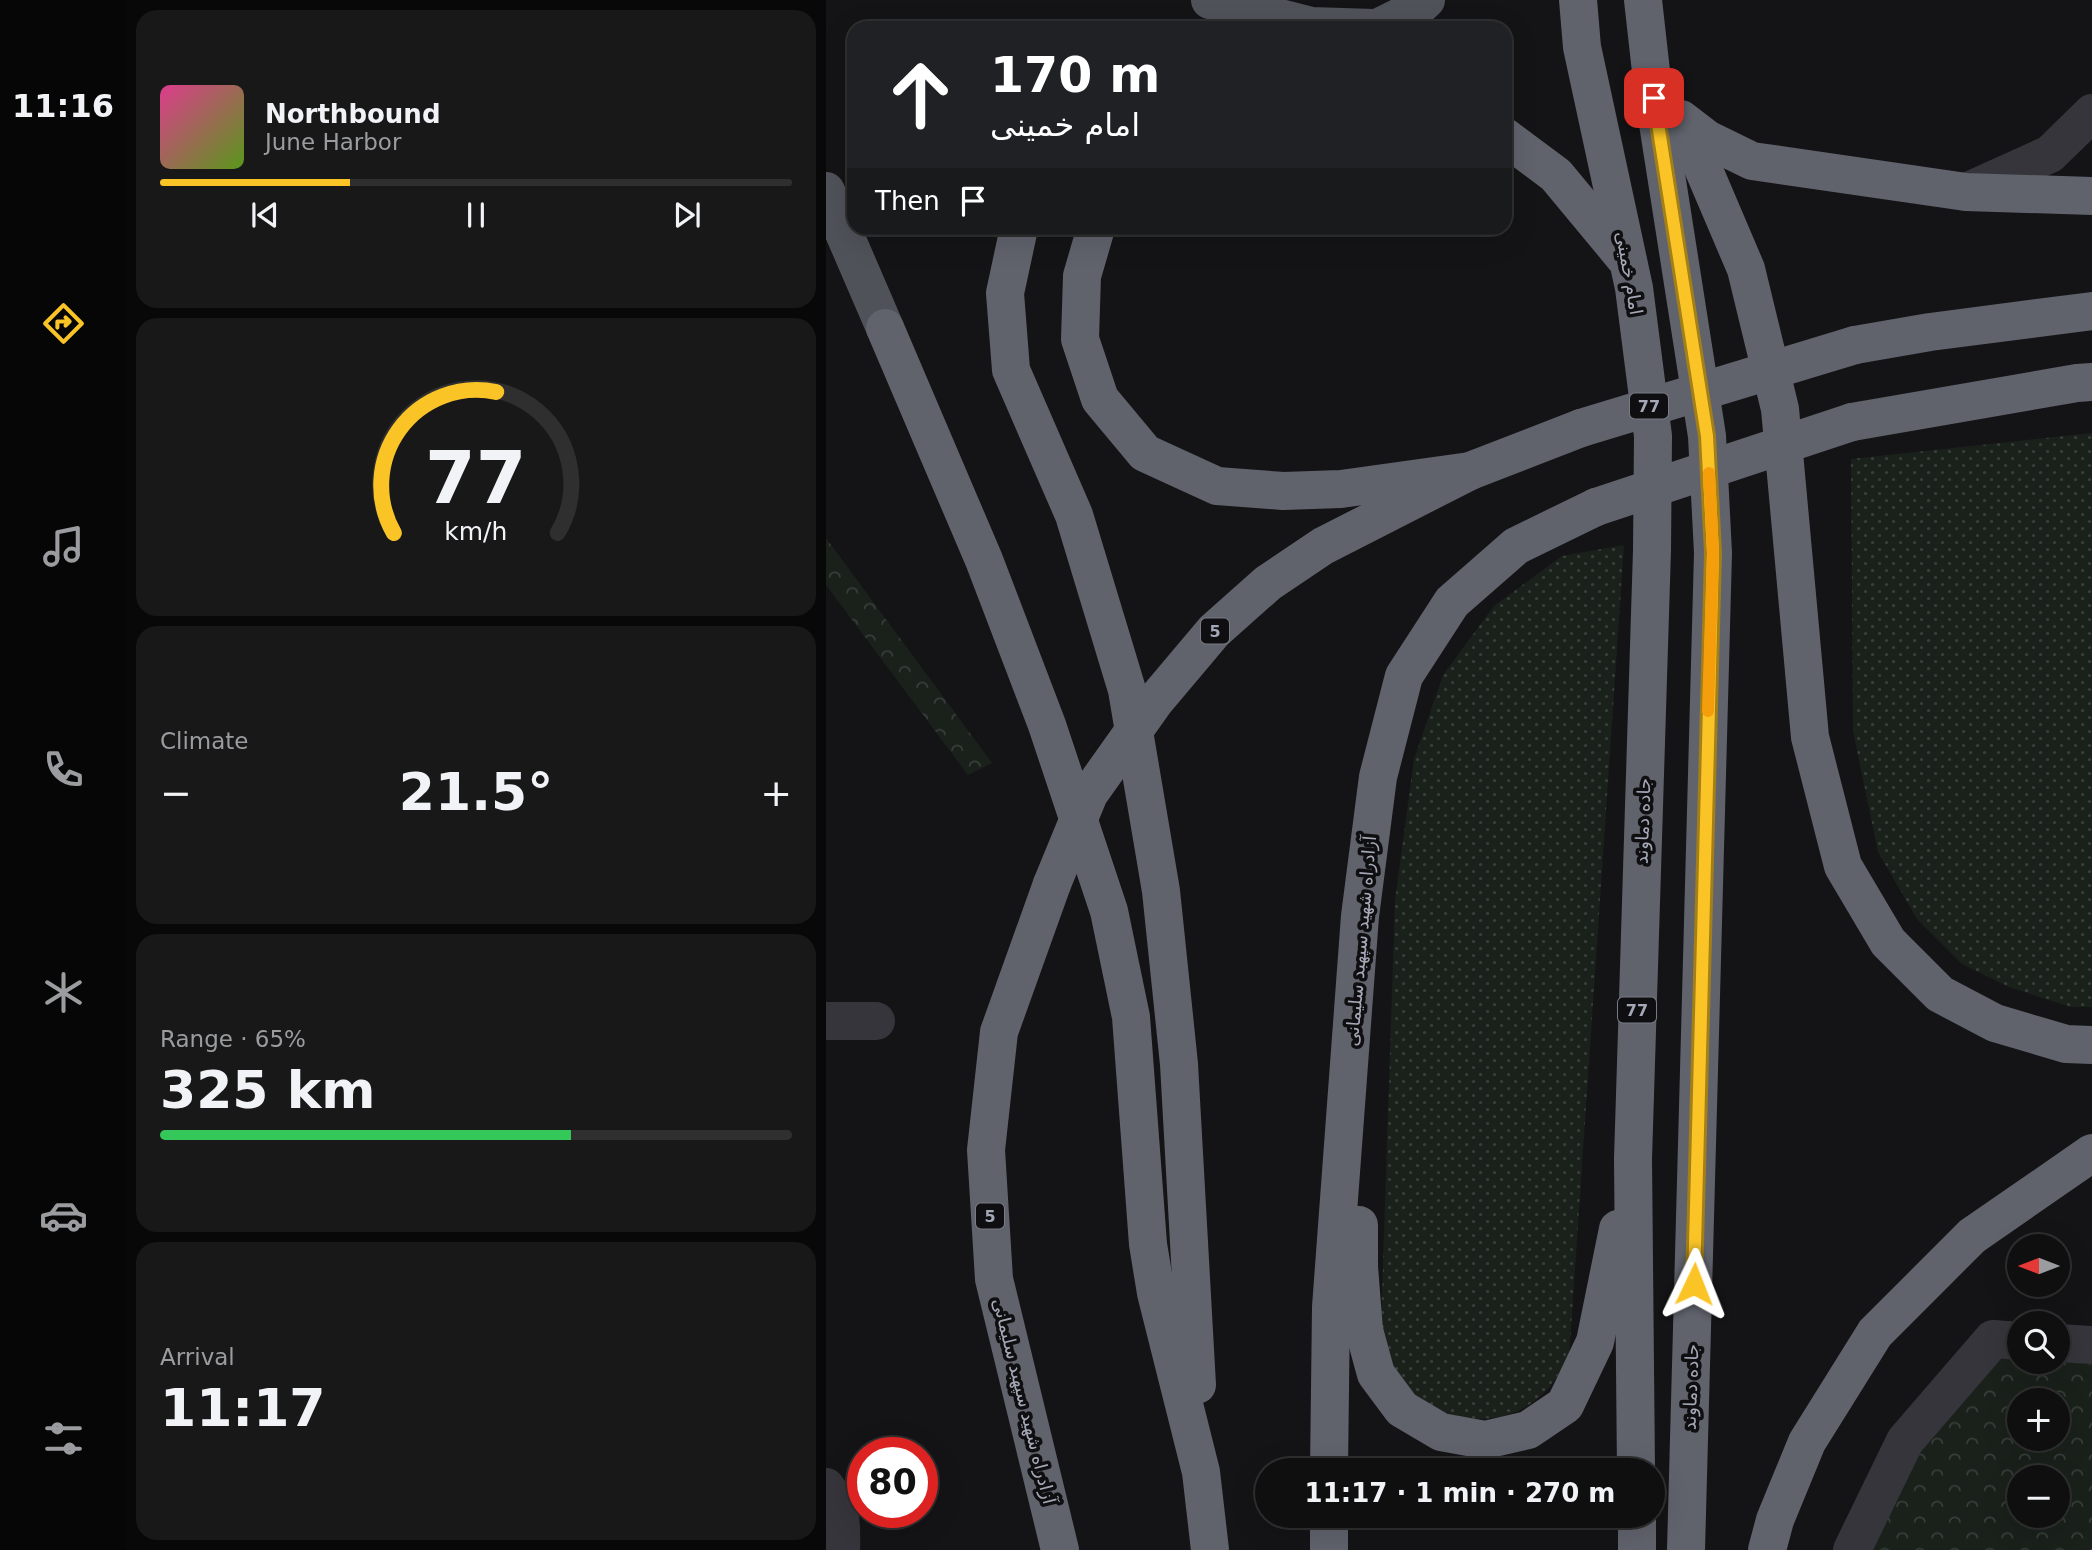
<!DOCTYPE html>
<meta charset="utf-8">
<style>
body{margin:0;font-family:"DejaVu Sans",Vazirmatn,sans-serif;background:#181819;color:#f1f3f6;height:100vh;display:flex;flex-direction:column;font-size:26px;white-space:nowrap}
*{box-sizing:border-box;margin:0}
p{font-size:23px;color:#9b9c9f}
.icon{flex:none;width:38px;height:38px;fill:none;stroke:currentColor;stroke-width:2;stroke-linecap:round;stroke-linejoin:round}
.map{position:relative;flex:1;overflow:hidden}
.sheet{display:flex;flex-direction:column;gap:10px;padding:10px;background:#080809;width:700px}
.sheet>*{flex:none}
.hud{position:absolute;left:21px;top:21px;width:665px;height:214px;border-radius:21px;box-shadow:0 7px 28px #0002,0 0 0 2px #2f2f30;background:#202124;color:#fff;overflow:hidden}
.needle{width:46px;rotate:270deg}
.controls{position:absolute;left:1181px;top:1234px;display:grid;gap:14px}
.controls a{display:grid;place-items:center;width:63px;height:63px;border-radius:50%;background:#0f0f10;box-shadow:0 7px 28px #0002,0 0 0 2px #2f2f30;font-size:35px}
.speed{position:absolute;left:21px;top:1437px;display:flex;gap:14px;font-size:35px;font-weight:700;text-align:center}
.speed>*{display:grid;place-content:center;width:91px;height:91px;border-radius:50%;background:#0f0f10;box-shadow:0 7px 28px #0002,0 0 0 2px #2f2f30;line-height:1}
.speed .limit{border:10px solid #d22;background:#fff;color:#111}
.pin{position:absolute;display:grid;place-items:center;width:60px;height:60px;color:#fff;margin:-30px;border-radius:14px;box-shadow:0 4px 10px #0006}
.me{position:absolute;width:77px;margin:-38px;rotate:2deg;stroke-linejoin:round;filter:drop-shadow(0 0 5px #0008)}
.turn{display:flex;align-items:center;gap:24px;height:147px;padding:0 28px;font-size:32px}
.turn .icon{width:91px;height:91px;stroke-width:2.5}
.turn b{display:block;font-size:49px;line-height:60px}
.then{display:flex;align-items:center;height:66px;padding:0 28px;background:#0003;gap:14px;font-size:26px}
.big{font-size:52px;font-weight:700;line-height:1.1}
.sheet .card{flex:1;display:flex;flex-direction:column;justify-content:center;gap:10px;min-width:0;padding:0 24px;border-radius:21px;background:#181819}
.sheet .dial{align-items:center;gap:0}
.dial svg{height:182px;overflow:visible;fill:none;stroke:#2f2f30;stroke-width:7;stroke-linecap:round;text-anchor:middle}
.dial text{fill:#f1f3f6;stroke:none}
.song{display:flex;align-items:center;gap:21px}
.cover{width:84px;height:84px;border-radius:10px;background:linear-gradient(135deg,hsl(330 70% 55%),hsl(90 70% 35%))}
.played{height:7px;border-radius:4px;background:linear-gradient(90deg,#fac427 30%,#2f2f30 30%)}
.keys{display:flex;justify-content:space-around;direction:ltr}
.heat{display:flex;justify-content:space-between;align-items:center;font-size:38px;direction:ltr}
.charge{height:10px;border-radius:5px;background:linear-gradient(90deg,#34c759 65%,#2f2f30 0)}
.trip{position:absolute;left:429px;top:1458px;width:410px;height:70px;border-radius:35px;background:#0f0f10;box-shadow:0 7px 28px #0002,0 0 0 2px #2f2f30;font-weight:700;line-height:70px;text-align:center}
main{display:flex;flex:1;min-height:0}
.tabs{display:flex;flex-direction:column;width:126px;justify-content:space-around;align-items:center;background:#060606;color:#9b9c9f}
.tabs .icon{width:49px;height:49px}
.tabs .active{color:#fac427}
.tabs b{font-size:32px;color:#f1f3f6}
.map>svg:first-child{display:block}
.grass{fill:url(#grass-dots)}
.forest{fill:url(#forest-crowns);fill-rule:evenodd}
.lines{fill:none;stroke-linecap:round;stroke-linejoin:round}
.minor{stroke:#35353b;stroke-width:38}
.major{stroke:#50525a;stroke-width:38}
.highway{stroke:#60636c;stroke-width:38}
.highway-bridge{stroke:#60636c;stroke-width:38}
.route-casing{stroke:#a27f19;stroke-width:18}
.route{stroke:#fac427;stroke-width:12}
.slow{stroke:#f59e0b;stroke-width:12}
.labels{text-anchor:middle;stroke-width:7;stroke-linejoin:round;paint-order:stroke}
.shield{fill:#0f0f11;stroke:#787b85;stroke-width:2}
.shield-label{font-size:16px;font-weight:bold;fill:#a5a9b7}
.street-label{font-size:18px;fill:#a5a9b7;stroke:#0f0f11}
</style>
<main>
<nav class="tabs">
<b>11:16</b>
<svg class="icon active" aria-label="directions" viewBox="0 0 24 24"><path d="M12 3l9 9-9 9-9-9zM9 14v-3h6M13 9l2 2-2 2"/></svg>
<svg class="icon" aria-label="music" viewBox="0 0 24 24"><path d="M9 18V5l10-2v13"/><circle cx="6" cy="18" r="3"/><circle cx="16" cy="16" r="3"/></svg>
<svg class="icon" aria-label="phone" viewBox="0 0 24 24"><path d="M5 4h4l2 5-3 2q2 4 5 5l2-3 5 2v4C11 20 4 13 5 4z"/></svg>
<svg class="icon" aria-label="climate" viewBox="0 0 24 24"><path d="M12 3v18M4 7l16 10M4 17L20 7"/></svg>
<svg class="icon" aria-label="car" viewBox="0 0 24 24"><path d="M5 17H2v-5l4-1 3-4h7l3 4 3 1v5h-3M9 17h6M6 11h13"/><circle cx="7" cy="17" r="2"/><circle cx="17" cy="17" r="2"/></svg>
<svg class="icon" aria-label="filters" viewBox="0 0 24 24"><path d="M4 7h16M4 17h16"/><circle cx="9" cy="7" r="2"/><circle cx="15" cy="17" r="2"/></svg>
</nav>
<section class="sheet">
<div class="card">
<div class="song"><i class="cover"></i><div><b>Northbound</b><p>June Harbor</p></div></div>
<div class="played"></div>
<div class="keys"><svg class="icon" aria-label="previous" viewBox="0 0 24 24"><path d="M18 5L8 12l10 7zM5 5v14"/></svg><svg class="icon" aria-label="pause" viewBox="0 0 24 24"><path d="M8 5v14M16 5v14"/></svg><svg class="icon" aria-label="next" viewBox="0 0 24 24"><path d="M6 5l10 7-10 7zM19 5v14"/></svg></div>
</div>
<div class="card dial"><svg viewBox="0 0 100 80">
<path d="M14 69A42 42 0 1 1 86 69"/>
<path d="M14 69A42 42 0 0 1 59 7" stroke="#fac427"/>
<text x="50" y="56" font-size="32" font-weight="700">77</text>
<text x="50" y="72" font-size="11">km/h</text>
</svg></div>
<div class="card"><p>Climate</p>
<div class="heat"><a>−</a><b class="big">21.5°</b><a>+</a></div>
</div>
<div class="card"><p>Range · 65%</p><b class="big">325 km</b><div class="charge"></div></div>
<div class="card"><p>Arrival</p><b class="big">11:17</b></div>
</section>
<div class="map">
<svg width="1266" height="1550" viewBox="0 0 1266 1550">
<defs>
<pattern id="grass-dots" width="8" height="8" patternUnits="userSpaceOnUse" patternTransform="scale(1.75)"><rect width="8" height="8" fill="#1a211b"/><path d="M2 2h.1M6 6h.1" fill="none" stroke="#383e3a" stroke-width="1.8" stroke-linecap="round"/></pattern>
<pattern id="forest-crowns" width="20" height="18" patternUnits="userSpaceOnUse" patternTransform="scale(1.75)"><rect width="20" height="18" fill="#1a211b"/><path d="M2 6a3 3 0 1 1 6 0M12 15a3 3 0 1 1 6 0" fill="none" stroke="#383e3a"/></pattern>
</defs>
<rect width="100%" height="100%" fill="#141416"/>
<!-- grass -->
<g class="grass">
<polygon points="1266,433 1266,1007 1245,1007 1183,987 1136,964 1091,919 1052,852 1027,731 1025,459"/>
<path d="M798 545 743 1358C731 1377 721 1394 701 1406 653 1436 582 1411 562 1358 558 1349 558 1337 555 1327L569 901 588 759 617 675 668 606 736 556Z"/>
</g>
<!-- forest -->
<g class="forest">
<polygon points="0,538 166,763 142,775 0,585"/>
<path d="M1167 1339 1193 1341 1194 1362H1232L1266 1348V1550H1032ZM1194 1400H1232V1438H1194ZM1194 1477H1232V1516H1194Z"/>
</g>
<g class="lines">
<!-- minor -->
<g class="minor">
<polyline points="1140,192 1224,154 1266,113"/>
<polyline points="0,1021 50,1021"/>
<polyline points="1232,1343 1266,1345"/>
<path d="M0 1487C16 1507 16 1526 15 1550"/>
<polyline points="1026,1550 1079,1441 1167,1339 1194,1341"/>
</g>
<!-- major -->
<g class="major">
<polyline points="384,0 485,26 548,28"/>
<polyline points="551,28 590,9 600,0"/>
<polyline points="0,191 59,328"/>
</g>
<!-- highway -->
<g class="highway">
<polyline points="752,0 756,47 808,288 827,436 826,550 807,1159 810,1470"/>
<polyline points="817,0 828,98 881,436 887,553 860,1550"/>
<polyline points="831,102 871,154 920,269 954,409 984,737 1017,866 1062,942 1114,994 1169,1023 1240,1044 1266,1045"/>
<polyline points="855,119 881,139 926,161 1140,192 1266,196"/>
<polyline points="679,137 730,175 798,257"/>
<polyline points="193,228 179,293 185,370 248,515 301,690 335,891 353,1064 371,1385"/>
<polyline points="270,228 256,276 254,339 274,399 319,453 391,486 457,491 515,489 644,471 755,428"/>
<polyline points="59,328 158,560 221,725 283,911 305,1017 322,1244 330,1293 375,1472 384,1550"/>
<polyline points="1029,345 1104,332 1266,311"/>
<polyline points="1026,422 1251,383 1266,382"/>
<polyline points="226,884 173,1032 160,1150 168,1279 234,1550"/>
<polyline points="533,1225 533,1267 538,1330 550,1374 576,1409 615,1432 659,1440 702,1430 739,1405 769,1342 792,1229"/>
<polyline points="503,1470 505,1307 534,916 552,777 578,676 626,602 690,546 770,507"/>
<polyline points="503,1516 503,1550"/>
<polyline points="811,1516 811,1550"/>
<polyline points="941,1550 949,1520 981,1442 1049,1333 1146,1236 1266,1153"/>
</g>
<!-- highway-bridge -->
<g class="highway-bridge">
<polyline points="755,428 1029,345"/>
<polyline points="770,507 1026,422"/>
<polyline points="226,884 263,794 329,701 388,631 442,583 497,546 644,471"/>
</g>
</g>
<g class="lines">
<!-- route casing -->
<g class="route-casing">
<polyline id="route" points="828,98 881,436 887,553 868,1284"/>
</g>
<!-- route -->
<use href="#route" class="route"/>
<!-- slow -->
<polyline class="slow" points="882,711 887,553 883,473"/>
</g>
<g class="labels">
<!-- shield labels -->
<g class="shield">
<rect x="804" y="393.5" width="38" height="25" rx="5"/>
<rect x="375" y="618.5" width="28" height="25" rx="5"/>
<rect x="792" y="997.5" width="38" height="25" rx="5"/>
<rect x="150" y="1203.5" width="28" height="25" rx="5"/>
</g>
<g class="shield-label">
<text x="823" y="412">77</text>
<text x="389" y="637">5</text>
<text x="811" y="1016">77</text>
<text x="164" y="1222">5</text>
</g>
<!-- street labels -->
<g class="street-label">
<text transform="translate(803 273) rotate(80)" y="6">امام خمینی</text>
<text transform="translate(817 821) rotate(-88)" y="6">جاده دماوند</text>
<text transform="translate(535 941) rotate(-85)" y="6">آزادراه شهید سپهبد سلیمانی</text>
<text transform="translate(865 1387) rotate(-88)" y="6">جاده دماوند</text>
<text transform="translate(198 1401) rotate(76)" y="6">آزادراه شهید سپهبد سلیمانی</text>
</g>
</g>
</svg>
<div class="controls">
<a><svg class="needle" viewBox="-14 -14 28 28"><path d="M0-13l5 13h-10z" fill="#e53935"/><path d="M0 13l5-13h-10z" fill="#9b9c9f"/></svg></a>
<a><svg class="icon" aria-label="search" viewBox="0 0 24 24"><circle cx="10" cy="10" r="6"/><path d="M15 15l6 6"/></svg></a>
<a>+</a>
<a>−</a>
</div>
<div class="speed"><div class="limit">80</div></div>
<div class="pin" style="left:828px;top:98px;background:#d93025"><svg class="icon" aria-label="arrive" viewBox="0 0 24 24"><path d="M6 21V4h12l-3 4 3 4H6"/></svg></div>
<svg class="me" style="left:868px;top:1284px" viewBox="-20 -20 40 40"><path d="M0-17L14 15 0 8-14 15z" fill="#fac427" stroke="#fff" stroke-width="4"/></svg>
<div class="trip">11:17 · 1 min · 270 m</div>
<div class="hud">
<div class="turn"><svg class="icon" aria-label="ahead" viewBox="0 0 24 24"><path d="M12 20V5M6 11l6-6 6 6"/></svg><div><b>170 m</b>امام خمینی</div></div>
<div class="then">Then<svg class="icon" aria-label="arrive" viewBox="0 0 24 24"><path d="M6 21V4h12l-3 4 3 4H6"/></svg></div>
</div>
</div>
</main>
